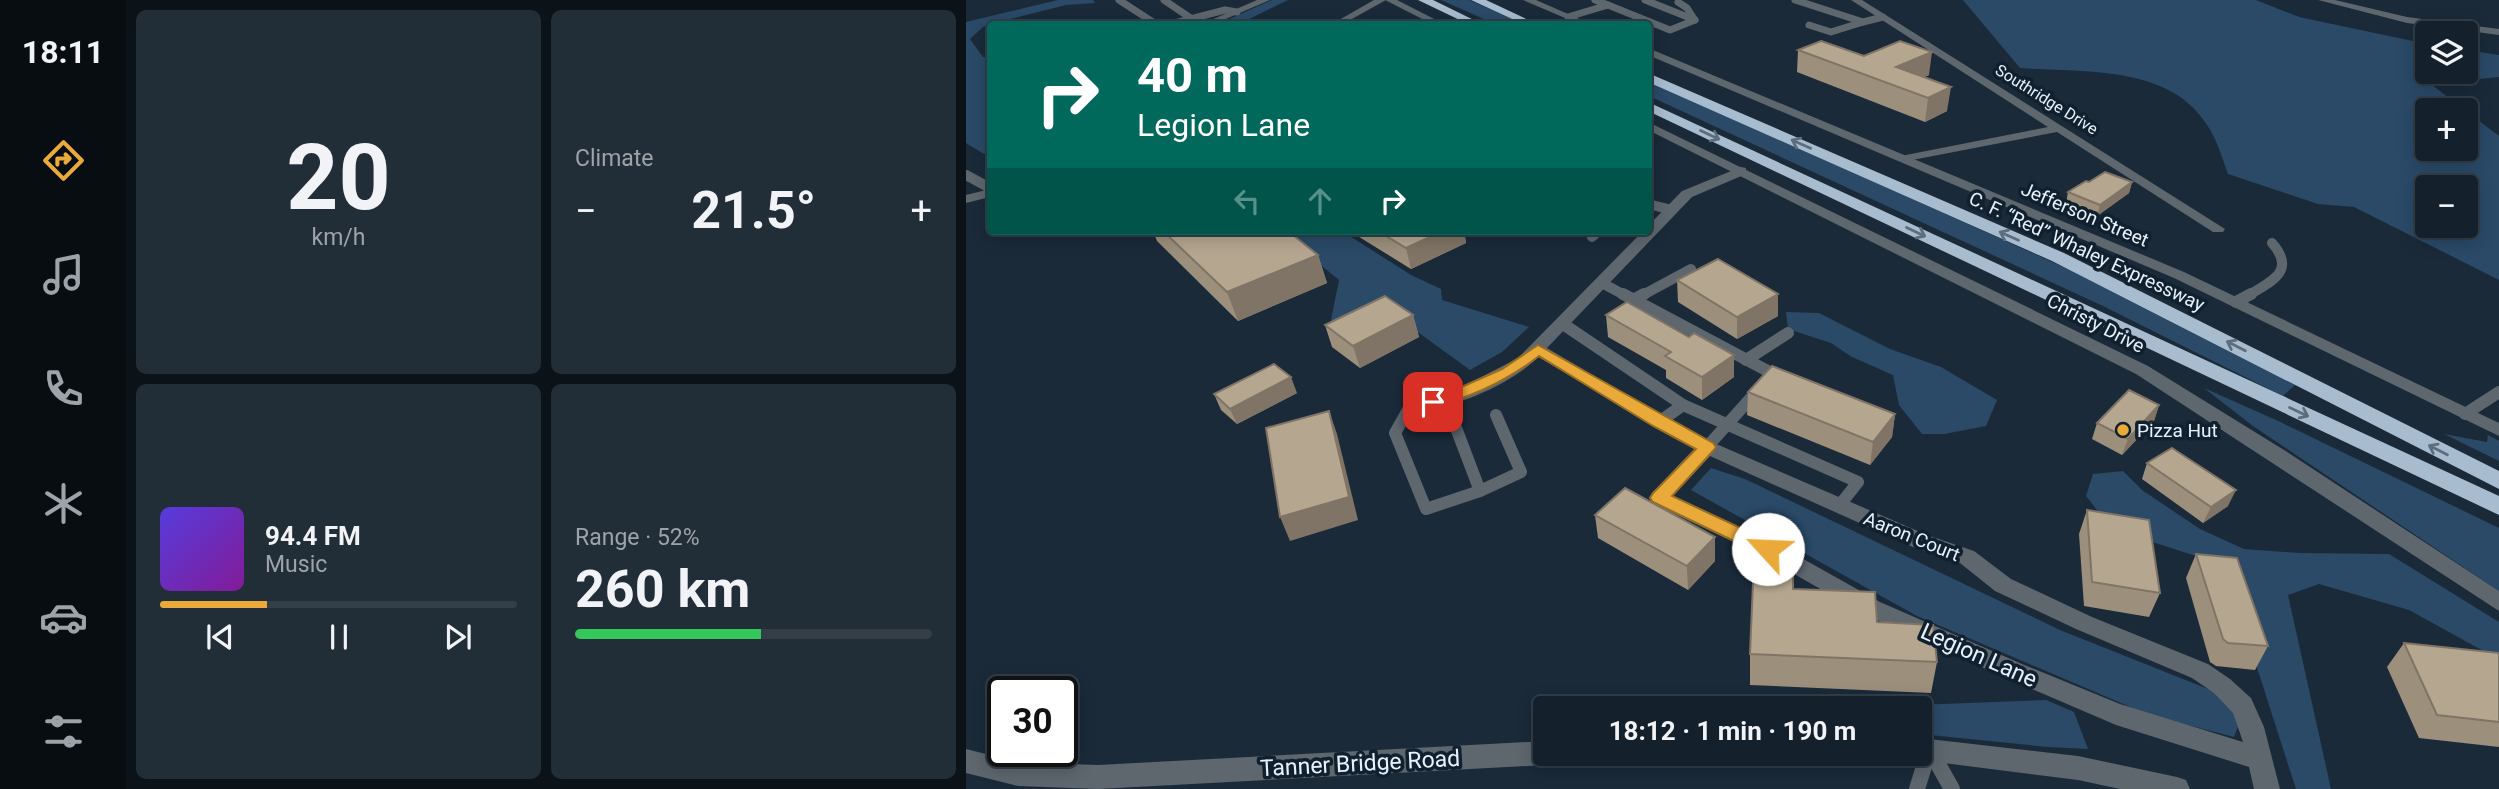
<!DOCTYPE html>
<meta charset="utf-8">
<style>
body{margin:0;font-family:Roboto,sans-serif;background:#212d37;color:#f1f3f6;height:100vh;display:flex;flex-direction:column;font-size:26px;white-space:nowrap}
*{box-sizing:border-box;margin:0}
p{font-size:23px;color:#9da3a9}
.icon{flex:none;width:38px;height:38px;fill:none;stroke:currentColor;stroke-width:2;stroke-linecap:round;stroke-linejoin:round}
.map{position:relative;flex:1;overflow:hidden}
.panel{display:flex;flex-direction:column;gap:10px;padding:10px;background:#0b1218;width:840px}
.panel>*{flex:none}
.guide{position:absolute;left:21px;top:21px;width:665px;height:214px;border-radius:7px;box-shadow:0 4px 18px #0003,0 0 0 2px #333e47;background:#00695c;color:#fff;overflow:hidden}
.tools{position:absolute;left:1449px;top:21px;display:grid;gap:14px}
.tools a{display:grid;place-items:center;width:63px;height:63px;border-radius:7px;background:#14202b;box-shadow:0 4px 18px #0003,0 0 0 2px #333e47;font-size:35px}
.speed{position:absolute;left:21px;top:676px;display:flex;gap:14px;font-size:35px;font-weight:700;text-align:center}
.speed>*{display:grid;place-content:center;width:91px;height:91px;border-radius:50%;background:#14202b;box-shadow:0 4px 18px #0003,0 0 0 2px #333e47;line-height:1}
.speed .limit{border:4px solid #111;border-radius:10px;background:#fff;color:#111}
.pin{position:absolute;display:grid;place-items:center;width:60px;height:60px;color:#fff;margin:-30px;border-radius:14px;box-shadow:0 4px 10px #0006}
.me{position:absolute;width:77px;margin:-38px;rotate:295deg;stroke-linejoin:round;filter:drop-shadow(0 0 5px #0008)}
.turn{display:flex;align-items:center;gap:24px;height:147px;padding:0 35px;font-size:32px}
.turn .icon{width:91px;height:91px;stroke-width:2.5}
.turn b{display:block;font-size:49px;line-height:60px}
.lanes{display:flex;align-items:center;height:66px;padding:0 35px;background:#0003;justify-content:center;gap:35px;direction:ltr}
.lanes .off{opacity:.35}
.big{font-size:52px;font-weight:700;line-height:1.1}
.panel .card{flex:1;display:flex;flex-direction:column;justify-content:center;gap:10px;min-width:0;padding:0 24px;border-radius:10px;background:#212d37}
.panel .dial{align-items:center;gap:0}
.dial b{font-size:91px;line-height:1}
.song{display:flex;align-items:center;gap:21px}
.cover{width:84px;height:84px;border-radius:10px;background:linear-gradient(135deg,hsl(250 70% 55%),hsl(290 70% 35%))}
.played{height:7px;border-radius:4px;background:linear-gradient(90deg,#eaaa39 30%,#333e47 30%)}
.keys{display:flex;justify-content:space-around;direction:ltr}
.heat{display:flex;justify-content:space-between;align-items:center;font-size:38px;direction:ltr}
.charge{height:10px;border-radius:5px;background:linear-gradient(90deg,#34c759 52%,#333e47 0)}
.panel .tiles{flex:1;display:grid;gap:10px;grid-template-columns:repeat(2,1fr)}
.trip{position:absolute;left:567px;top:696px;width:399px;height:70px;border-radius:7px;background:#14202b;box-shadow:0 4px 18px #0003,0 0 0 2px #333e47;font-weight:700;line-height:70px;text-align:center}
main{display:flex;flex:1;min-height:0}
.dock{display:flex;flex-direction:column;width:126px;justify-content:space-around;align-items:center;background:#080d11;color:#9da3a9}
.dock .icon{width:49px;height:49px}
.dock .current{color:#eaaa39}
.dock b{font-size:32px;color:#f1f3f6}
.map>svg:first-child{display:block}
.green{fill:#2a4a68;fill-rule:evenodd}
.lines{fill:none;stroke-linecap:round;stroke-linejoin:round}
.service-far3{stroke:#5e666e;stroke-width:7}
.service-far2{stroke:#5e666e;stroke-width:10}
.service-far1{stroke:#5e666e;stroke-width:12}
.service{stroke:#5e666e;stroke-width:16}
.minor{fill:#5e666e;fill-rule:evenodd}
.tertiary{fill:#5e666e;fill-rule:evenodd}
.motorway{fill:#a8bccf;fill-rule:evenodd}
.wall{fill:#9c8f7c}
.shaded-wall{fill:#7f7465}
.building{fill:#b5a690;stroke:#7f7465;stroke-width:2}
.oneway{stroke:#5c6e7e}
.route{fill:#eaaa39;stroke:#986e25;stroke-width:2}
.poi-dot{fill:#eaaa39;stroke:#10202e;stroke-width:2.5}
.labels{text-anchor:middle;stroke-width:7;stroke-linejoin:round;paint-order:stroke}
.far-street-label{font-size:16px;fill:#e8f2fd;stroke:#10202e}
.street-label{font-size:19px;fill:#e8f2fd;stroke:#10202e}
.poi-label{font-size:19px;fill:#e8f2fd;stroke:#10202e;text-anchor:start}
.near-street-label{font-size:23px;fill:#e8f2fd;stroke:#10202e}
</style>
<main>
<nav class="dock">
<b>18:11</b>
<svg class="icon current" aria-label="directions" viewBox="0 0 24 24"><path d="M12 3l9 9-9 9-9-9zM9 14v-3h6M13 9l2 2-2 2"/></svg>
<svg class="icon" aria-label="music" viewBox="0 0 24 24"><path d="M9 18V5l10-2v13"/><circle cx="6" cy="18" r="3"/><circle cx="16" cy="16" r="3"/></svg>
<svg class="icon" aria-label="phone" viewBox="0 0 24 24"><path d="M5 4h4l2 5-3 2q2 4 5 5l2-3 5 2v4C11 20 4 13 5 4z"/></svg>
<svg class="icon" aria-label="climate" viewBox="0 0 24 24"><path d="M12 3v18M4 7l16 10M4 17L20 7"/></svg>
<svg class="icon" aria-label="car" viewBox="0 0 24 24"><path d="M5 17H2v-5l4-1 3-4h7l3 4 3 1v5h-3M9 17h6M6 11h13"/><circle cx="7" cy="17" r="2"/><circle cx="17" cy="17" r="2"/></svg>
<svg class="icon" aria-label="filters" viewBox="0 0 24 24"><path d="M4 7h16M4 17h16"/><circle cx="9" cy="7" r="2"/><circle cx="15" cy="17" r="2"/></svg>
</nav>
<section class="panel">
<div class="tiles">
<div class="card dial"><b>20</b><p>km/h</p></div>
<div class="card"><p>Climate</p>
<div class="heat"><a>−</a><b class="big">21.5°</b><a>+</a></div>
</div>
<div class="card">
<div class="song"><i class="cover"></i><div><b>94.4 FM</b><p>Music</p></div></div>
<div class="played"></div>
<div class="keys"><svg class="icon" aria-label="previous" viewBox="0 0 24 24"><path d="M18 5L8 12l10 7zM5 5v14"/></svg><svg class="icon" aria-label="pause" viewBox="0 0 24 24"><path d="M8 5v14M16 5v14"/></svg><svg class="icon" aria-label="next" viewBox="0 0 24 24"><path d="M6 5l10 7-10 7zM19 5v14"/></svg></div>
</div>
<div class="card"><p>Range · 52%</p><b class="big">260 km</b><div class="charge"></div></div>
</div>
</section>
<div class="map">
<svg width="1533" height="789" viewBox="0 0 1533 789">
<rect width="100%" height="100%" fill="#1a2a39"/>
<!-- green -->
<g class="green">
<polygon points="92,0 127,0 129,3 100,5 24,24 17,27 4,39 17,57 24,59 24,152 18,154 0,143 0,22"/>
<polygon points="306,0 322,0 273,24 252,24"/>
<polygon points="475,0 503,0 558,24 529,24"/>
<path d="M997 0H1290L1333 17 1461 44V72H1500V50L1533 55V77L1465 84 1498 110H1461V149H1500V111L1533 136V280L1388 207 1352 204 1262 174C1256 158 1251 139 1241 125 1203 64 1116 73 1054 68ZM1500 187V226H1461V187Z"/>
<polygon points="683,80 1104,270 1329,385 1317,396 1137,306 683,96"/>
<polygon points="313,231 376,231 445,275 475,289 476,300 563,327 536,352 504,370 427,314 379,331 365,320 373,280"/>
<polygon points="820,312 853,313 924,349 975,367 1031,400 1020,426 978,434 956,434 933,405 927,375 886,357 865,343 822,329"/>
<polygon points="1238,388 1310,420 1533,528 1533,591 1287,426"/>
<polygon points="1478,434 1521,442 1522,435 1533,441 1533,461"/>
<polygon points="745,468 779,479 1094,630 1252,693 1276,716 1268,737 1183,715 951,616 725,490"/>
<polygon points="1157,471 1176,490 1234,529 1278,549 1334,553 1423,554 1533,622 1533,662 1521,653 1443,610 1353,584 1322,595 1365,789 1330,789 1258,565 1146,529 1120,496 1127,474"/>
<polygon points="1080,700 1108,712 1122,749 1082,747 954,734 954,709 816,709 817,705 950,705"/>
</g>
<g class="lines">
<!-- service-far3 -->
<g class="service-far3">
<polyline points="153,0 190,24"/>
<polyline points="198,0 226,19"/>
<polyline points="679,0 729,20"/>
<polyline points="829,0 897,22 917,17"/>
<polyline points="712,2 721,8 728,19"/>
<polyline points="642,5 704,30 729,20"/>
<polyline points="602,17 642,5 629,0"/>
<polyline points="36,24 63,24"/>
<polyline points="205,24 259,10 271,12"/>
<polyline points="843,25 865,32 897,22"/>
</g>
<!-- service-far2 -->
<g class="service-far2">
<polyline points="0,175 24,188"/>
<polyline points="682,204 706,210"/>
<polyline points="626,237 632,231"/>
<polyline points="636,283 660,296"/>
<polyline points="675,296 725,269"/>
<path d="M1281 296C1305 282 1331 271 1306 243"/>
</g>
<!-- service-far1 -->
<g class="service-far1">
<polyline points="657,294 815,378"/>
<polyline points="667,300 678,294"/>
<polyline points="1270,302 1285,294"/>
<polyline points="597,324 717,405 693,422"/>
<polyline points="780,360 822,333"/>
<polyline points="446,403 429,433 460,509 514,491 479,399"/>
<polyline points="717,405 892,482 873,506"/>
<polyline points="1499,414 1533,392"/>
<polyline points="741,447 792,390"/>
<polyline points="514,491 555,472 530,415"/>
</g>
<!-- service -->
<g class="service">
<polyline points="964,750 986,789"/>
<polyline points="951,789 963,750"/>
</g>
<!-- minor -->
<g class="minor">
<polygon points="291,0 304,0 248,24 236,24"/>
<polygon points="408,0 420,0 377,24 366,24"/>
<polygon points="885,0 896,0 1259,229 1257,232 1247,232 1091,132 936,162 936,156 940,155 1082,127"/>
<polygon points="1352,0 1369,0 1441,17 1533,29 1533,35 1441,23"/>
<path d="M775 167 780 168V174L726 197 581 348 699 418 748 443 961 535 1008 551 1045 579 1126 617 1242 664 1264 679 1285 698 1298 727 1314 789H1288L1283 767 1150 725 1040 678 898 614 795 555 686 503 683 498 686 493 729 448 572 357C548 383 475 417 440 407L437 403 440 399 476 394 498 386 552 358 677 231H682V226L716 191ZM744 456 947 547 994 563 1029 591 1110 629 1226 678 1248 693 1267 713 1277 742 1154 704 1056 664 914 602 809 543 706 496Z"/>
<polygon points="24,189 24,197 0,203 0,195"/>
</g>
<!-- tertiary -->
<g class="tertiary">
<polygon points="419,0 431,0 478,24 466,24"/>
<polygon points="557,0 570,0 625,24 613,24"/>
<polygon points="682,48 1218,272 1533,423 1533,436 1208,278 682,55"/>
<polygon points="682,122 1182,366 1318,450 1533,591 1533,611 1170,374 682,130"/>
<polygon points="954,738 1112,756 1211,777 1220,780 1224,789 1154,789 1112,780 954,760 944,754 954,754"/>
<polygon points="579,741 579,754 591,754 588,761 579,765 132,789 52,786 0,773 0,749 52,762 132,765"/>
</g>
<!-- motorway -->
<g class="motorway">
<polygon points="452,0 467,0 516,24 502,24"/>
<polygon points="505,0 520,0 571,24 557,24"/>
<polygon points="682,73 1098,253 1533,471 1533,489 1086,261 682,82"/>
<polygon points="682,102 1533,496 1533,515 682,111"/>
</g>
</g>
<!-- wall -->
<g class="wall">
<polygon points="832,50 898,56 963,75 958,77 981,111 959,122 831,72"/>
<polygon points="1123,182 1166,182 1163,193 1131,216 1100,203 1102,192"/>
<polygon points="187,231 322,231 352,255 361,283 272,321 191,241"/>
<polygon points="389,231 498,231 500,243 445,269 390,235"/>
<polygon points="711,280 812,294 812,316 771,339 712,302"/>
<polygon points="447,315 453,337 394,368 366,347 359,325"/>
<polygon points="640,315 768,377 736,400 700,378 700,370 642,337"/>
<polygon points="782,392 929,414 926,437 904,465 781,415"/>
<polygon points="331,393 271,424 255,410 248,394"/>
<polygon points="1193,405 1188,421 1156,455 1126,439 1131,423"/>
<polygon points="1181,463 1262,506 1237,523 1176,479"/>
<polygon points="1121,510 1194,593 1183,617 1118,606 1113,534"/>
<polygon points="629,515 749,561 722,590 632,538"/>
<polygon points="1230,554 1302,646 1289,670 1250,666 1244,662 1220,578"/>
<polygon points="827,589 911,622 971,662 965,693 784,685 784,654"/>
<polygon points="1438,643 1533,653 1533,747 1453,738 1421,667"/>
</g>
<!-- shaded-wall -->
<g class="shaded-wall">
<polygon points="966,52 963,75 935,88 930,67"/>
<polygon points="985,87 981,111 959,122 962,98"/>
<polygon points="1166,182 1163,193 1131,216 1134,205"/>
<polygon points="477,231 498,231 500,243 445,269 440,248"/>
<polygon points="352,255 361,283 272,321 261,292"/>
<polygon points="812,294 812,316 771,339 771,317"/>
<polygon points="447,315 453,337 394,368 387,346"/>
<polygon points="768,355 768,377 736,400 736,377"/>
<polygon points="325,377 331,393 271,424 264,409"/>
<polygon points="1193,405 1188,421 1156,455 1162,439"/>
<polygon points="363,411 371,434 392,520 324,541 314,517"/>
<polygon points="929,414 926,437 904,465 907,442"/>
<polygon points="1270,490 1262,506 1237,523 1245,507"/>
<polygon points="749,537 749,561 722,590 721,566"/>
</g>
<!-- building -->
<g class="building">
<polygon points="855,41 898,56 934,41 966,52 930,67 985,87 962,98 832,50"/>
<polygon points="1139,172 1166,182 1134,205 1102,192 1120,181 1123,182"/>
<polygon points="197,231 322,231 352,255 261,292"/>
<polygon points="412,231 477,231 440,248"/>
<polygon points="752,259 812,294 771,317 711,280"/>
<polygon points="419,296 447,315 387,346 359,325"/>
<polygon points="661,302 723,337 728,333 768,355 736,377 699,356 705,352 640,315"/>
<polygon points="308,364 325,377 264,409 248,394"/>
<polygon points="806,366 929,414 907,442 782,392"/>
<polygon points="1163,390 1193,405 1162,439 1131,423"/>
<polygon points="363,411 383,497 314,517 300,428"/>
<polygon points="1206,448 1270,490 1245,507 1181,463"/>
<polygon points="659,488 749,537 721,566 629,515"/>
<polygon points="1121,510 1183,520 1194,593 1126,582"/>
<polygon points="1230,554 1271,558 1302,646 1262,643 1257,639"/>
<polygon points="788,559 827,560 827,589 909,592 911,622 967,625 971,662 784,654"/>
<polygon points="1438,643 1533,653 1533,722 1471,715"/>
</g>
<!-- one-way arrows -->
<defs><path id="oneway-shaft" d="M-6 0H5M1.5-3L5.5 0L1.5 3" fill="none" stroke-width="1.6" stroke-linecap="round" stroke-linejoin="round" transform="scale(1.75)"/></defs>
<g class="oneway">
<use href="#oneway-shaft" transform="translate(744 135) rotate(25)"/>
<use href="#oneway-shaft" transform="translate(835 144) rotate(-156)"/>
<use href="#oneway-shaft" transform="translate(950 232) rotate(25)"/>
<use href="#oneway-shaft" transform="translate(1043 236) rotate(-156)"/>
<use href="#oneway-shaft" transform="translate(1270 346) rotate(-153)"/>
<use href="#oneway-shaft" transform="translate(1333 412) rotate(25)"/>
<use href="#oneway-shaft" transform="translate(1472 450) rotate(-153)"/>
</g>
<!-- route -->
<path class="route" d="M572 345 747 443 750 447 747 451 706 496 809 544 811 549 809 554 802 556 795 554 687 502 684 498 687 493 730 449 687 426 573 356C541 381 506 397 467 407L459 402 461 398 482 393 536 369Z"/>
<!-- markers -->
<circle class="poi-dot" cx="1157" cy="430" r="7"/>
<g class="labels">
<!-- far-street labels -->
<g class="far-street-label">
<text transform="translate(1081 99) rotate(32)" y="6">Southridge Drive</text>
</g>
<!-- street labels -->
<g class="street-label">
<text transform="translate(1119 214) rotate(23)" y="7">Jefferson Street</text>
<text transform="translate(1121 251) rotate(25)" y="7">C. F. “Red” Whaley Expressway</text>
<text transform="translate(1130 323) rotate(27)" y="7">Christy Drive</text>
<text transform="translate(946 536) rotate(22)" y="7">Aaron Court</text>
</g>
<!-- poi labels -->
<g class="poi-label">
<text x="1171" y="437">Pizza Hut</text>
</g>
<!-- near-street labels -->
<g class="near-street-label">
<text transform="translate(1013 655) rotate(24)" y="8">Legion Lane</text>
<text transform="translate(394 763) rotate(-3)" y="8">Tanner Bridge Road</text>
</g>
</g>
</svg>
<div class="tools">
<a><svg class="icon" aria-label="layers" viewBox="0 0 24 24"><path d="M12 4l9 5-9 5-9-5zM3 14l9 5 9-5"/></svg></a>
<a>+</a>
<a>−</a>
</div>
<div class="speed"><div class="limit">30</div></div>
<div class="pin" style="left:467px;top:402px;background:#d93025"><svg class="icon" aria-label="arrive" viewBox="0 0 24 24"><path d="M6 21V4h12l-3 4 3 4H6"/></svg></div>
<svg class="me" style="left:802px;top:549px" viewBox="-20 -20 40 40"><circle r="19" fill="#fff"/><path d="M0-13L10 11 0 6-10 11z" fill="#eaaa39"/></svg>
<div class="trip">18:12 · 1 min · 190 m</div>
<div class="guide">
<div class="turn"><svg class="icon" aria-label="right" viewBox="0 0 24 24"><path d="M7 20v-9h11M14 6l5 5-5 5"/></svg><div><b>40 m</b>Legion Lane</div></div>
<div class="lanes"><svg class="icon off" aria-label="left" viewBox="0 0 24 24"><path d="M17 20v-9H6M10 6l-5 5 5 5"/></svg><svg class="icon off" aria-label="ahead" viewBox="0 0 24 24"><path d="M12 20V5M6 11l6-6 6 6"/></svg><svg class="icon" aria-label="right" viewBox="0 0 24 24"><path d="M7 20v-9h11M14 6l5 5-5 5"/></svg></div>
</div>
</div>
</main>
